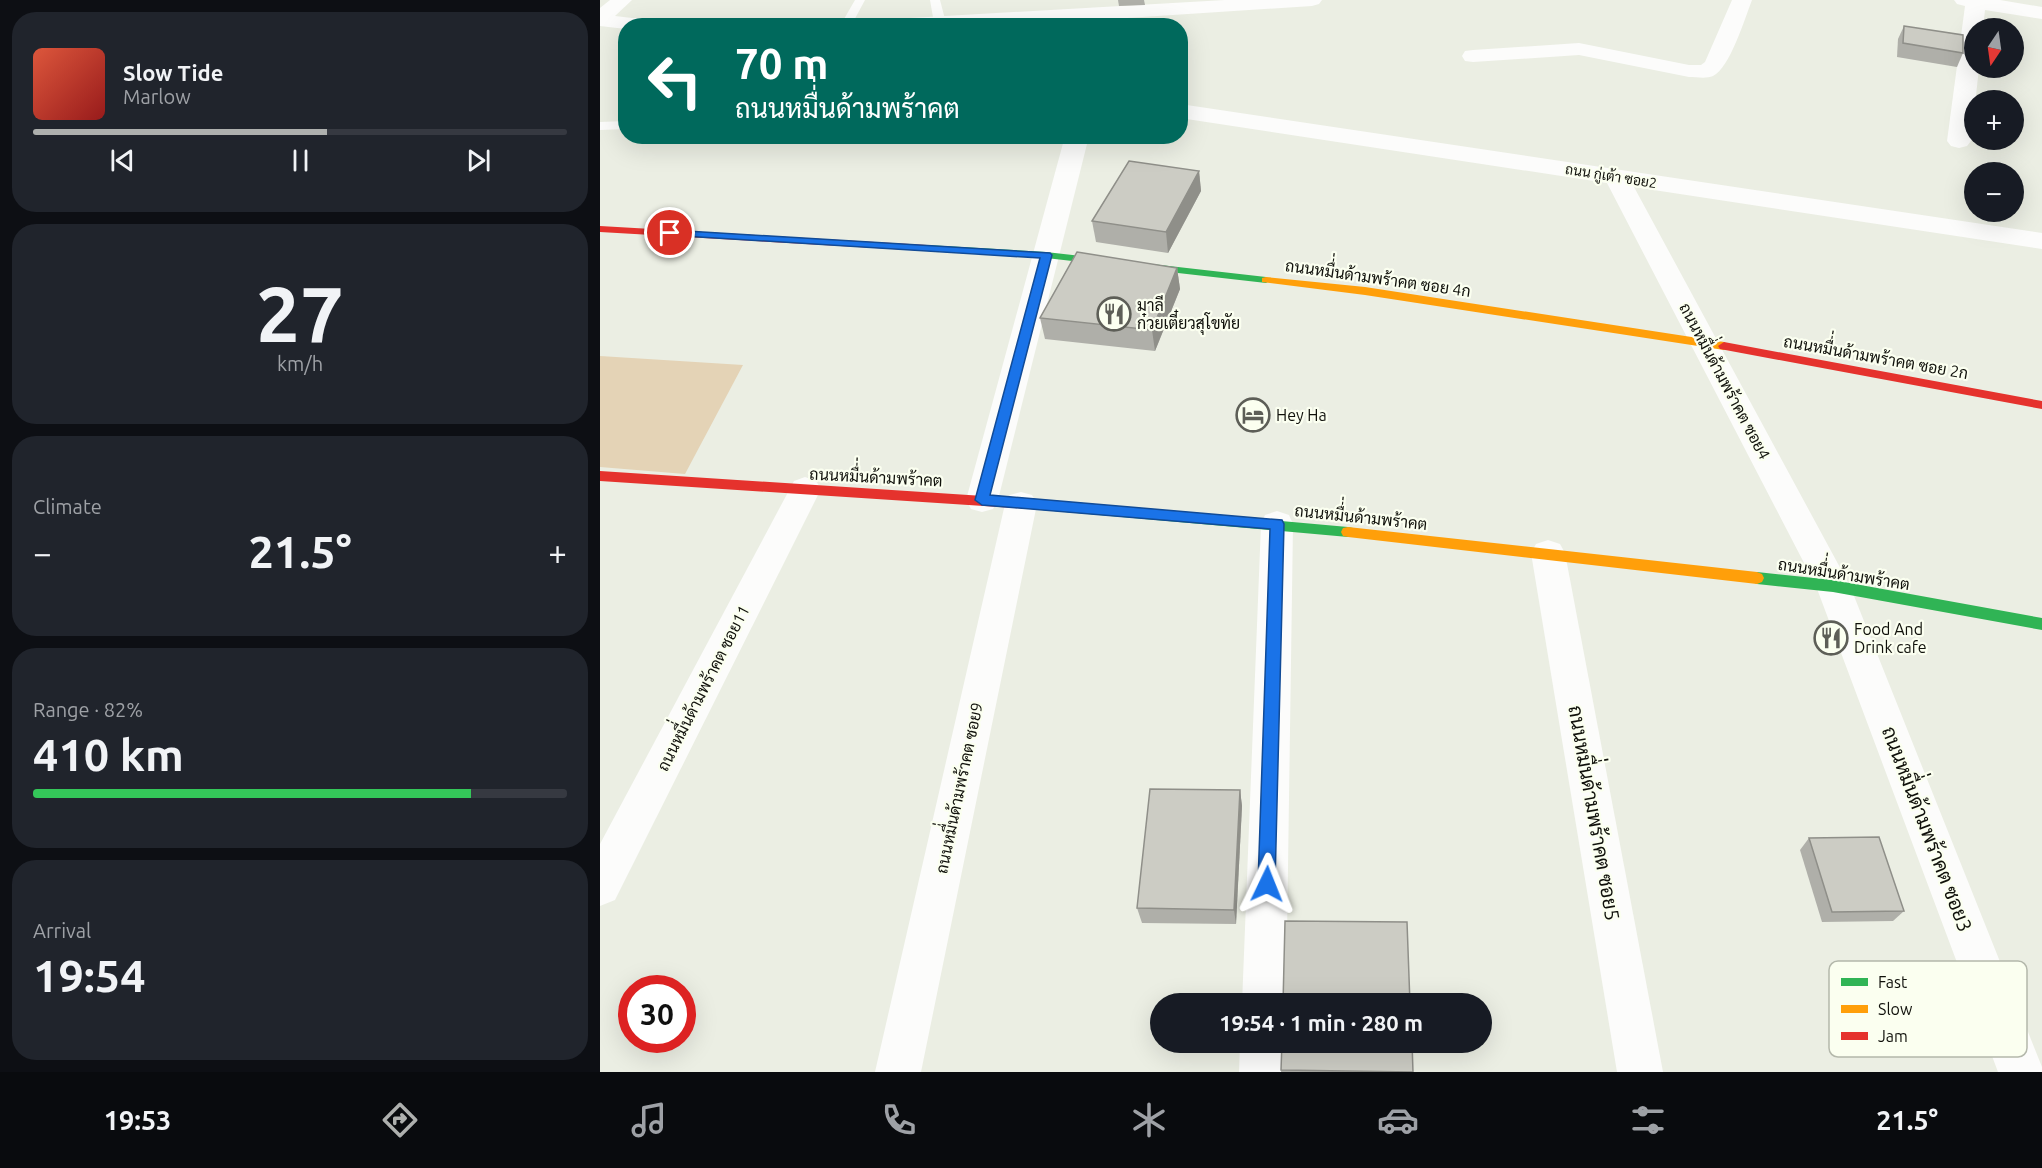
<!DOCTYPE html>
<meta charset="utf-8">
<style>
body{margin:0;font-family:Ubuntu,Sarabun,sans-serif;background:#20242c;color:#f1f3f6;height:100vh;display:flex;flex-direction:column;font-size:22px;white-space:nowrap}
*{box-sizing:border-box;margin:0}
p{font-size:20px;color:#9ea1a6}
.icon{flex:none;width:33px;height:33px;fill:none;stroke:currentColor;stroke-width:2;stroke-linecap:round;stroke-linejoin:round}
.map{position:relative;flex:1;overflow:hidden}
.panel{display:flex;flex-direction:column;gap:12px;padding:12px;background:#0d0f14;width:600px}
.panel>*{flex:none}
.banner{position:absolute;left:18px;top:18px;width:570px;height:126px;border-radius:24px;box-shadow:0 6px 24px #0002;background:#00695c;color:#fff;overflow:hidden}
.needle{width:39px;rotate:193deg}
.buttons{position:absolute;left:1364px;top:18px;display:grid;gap:12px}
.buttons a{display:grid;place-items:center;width:60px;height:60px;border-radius:50%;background:#171b24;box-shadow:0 6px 24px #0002;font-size:30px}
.speed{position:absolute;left:18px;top:975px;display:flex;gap:12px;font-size:30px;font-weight:700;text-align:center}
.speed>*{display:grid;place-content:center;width:78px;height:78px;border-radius:50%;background:#171b24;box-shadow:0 6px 24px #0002;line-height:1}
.speed .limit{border:9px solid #d22;background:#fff;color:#111}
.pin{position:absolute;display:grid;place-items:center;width:51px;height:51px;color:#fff;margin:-26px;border:3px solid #fff;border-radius:50%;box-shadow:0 2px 6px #0007}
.me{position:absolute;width:66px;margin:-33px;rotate:2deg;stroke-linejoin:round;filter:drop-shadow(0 0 4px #0008)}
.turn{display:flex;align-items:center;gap:21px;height:126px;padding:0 18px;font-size:27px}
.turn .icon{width:78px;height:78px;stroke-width:2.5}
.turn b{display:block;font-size:42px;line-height:51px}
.big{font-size:45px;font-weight:700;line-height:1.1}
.panel .card{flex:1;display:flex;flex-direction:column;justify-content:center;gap:9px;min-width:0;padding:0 21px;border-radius:24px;background:#20242c}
.panel .dial{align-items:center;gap:0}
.dial b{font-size:78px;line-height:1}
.song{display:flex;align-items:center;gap:18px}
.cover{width:72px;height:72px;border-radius:9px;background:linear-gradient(135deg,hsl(10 70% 55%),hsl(0 70% 35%))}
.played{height:6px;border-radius:3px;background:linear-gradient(90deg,#aeb0ae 55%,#363941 55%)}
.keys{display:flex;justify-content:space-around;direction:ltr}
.heat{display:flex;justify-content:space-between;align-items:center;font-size:33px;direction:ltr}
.charge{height:9px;border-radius:4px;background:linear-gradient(90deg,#34c759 82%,#363941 0)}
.trip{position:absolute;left:550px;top:993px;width:342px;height:60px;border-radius:30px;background:#171b24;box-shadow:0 6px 24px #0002;font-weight:700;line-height:60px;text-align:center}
.tabs{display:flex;height:96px;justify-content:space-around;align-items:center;background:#090b0e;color:#9ea1a6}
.tabs .icon{width:42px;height:42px}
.tabs .on{color:#aeb0ae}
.tabs b{font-size:27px;color:#f1f3f6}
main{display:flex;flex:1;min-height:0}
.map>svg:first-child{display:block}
.green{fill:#e4d3b6}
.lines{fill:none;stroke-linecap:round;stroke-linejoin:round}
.lane{fill:#fcfcfb;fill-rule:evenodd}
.street{fill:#fcfcfb;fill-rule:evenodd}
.fast{fill:#30b455;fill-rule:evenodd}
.slow{fill:#ff9f0a;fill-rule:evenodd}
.jam{fill:#e5322d;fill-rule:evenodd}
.wall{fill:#afafa9}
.shaded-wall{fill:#8f8f89}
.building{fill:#ccccc4;stroke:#8f8f89;stroke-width:1.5}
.route{fill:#1a73e8;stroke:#114b97;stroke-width:1.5}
.labels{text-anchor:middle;stroke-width:4.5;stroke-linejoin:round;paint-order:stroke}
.far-street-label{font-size:14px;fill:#10110b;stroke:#fbfff0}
.street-label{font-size:16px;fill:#10110b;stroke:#fbfff0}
.poi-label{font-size:16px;fill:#10110b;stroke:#fbfff0;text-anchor:start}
.near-street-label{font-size:20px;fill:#10110b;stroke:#fbfff0}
.key{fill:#fbfff0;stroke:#b4b8ab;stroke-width:1.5}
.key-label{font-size:16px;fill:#10110b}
</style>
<main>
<section class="panel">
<div class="card">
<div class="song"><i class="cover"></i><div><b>Slow Tide</b><p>Marlow</p></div></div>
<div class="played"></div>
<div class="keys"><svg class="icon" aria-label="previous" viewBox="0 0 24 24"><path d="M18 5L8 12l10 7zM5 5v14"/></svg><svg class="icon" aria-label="pause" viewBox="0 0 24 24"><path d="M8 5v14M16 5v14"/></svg><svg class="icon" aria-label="next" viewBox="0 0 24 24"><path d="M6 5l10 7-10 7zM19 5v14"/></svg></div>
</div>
<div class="card dial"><b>27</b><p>km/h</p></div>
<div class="card"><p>Climate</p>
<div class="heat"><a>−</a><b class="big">21.5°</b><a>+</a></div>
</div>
<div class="card"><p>Range · 82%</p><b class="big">410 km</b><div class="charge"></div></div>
<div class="card"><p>Arrival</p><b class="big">19:54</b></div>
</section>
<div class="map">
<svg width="1442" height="1072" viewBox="0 0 1442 1072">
<rect width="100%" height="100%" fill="#ebeee3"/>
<!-- green -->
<polygon class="green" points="0,356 143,365 85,474 0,467"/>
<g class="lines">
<!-- lane -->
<g class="lane">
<polygon points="255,0 265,0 251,26 240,26"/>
<polygon points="330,0 340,0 346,23 344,25 337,26 334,23"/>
<polygon points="26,121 26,129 0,130 0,122"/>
</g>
<!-- street -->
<g class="street">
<polygon points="10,0 32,0 15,16 32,18 224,20 231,22 234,26 26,26 26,29 0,26 0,8"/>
<polygon points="625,0 722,0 719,4 712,6 405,26 266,26 269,22 276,20"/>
<path d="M1132 0H1152C1145 18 1130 68 1113 76 1106 79 1097 77 1089 77L979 55 873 62 865 61 862 56 865 51 873 50 979 43 1089 65H1101L1105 62Z"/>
<polygon points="1354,0 1400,0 1442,7 1442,19 1385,10 1383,28 1374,28 1374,68 1379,68 1371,141 1367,146 1359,148 1351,146 1347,141 1365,6 1357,4"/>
<polygon points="580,104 1442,233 1442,249 1034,187 1250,586 1442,1067 1442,1072 1398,1072 1216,586 1007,183 580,118"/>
<polygon points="465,136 489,136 398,500 393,509 382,512 371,509 366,500"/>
<polygon points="205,477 216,481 221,489 15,900 0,906 0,844 194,481"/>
<polygon points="421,492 432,495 437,504 321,1072 275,1072 405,504 410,495"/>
<polygon points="677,511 689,515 693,524 686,1004 642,1004 661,524 665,515"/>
<polygon points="948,540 960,544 965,553 1063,1072 1017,1072 931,553 936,544"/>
<polygon points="640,1042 686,1042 685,1072 639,1072"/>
</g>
<!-- fast -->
<g class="fast">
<polygon points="327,245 446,252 666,277 671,280 666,283 446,258 323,250 322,248"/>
<polygon points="431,499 748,527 753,528 755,532 753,536 748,537 431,509 424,504"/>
<polygon points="1157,572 1233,580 1442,618 1442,630 1233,592 1157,584 1152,582 1150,578 1152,574"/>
</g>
<!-- slow -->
<g class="slow">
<polygon points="666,277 765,287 1124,342 1130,346 1124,350 765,295 662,282 662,278"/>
<polygon points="748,527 1157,572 1162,574 1164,578 1162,582 1157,584 748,537 743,536 741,532 743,528"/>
</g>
<!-- jam -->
<g class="jam">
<polygon points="0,226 327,245 332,248 327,251 0,232"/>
<polygon points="1124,342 1442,401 1442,409 1120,349 1118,346"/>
<polygon points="0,471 431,499 438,504 431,509 0,481"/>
</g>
</g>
<!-- wall -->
<g class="wall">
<polygon points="518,0 544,0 545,5 519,6"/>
<polygon points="1304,26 1363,53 1357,67 1297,57 1298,39"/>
<polygon points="599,171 601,191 568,253 496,242 492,221"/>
<polygon points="577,268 580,289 555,351 445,339 440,318"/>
<polygon points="640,790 642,806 636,924 542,923 537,908"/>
<polygon points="1209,838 1304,911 1293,921 1222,922 1200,850"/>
<polygon points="682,1042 813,1072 681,1072"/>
</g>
<!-- shaded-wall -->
<g class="shaded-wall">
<polygon points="306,136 322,136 307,141"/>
<polygon points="599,171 601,191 568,253 566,232"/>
<polygon points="577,268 580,289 555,351 552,330"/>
<polygon points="640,790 642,806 636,924 634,910"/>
</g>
<!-- building -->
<g class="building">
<polygon points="1304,26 1363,35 1363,53 1303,43"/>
<polygon points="529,161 599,171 566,232 492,221"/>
<polygon points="477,252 577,268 552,330 440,318"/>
<polygon points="550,789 640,790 634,910 537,908"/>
<polygon points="1279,837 1304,911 1232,912 1209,838"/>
<polygon points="685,921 807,922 810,1004 683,1004"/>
<polygon points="682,1042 812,1042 813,1072 681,1070"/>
</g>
<!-- route -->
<polygon class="route" points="70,230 450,253 452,255 390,495 682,520 684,524 675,884 673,890 667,892 661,890 658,884 670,529 382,505 375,500 440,258 67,235 67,231"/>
<!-- icons -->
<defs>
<g id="restaurant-ring" transform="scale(1.725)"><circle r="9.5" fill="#fbfff0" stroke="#5d5e57" stroke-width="1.5"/><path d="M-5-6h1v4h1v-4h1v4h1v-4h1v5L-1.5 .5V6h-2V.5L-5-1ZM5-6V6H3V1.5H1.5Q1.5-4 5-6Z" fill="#5d5e57"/></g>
<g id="hotel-ring" transform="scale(1.725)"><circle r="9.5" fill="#fbfff0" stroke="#5d5e57" stroke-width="1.5"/><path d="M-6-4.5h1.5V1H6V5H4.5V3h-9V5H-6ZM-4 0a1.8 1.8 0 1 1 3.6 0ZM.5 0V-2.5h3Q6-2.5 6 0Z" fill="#5d5e57"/></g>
</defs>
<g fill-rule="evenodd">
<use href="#restaurant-ring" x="514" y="314"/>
<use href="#hotel-ring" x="653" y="415"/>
<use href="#restaurant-ring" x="1231" y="638"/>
</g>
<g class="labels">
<!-- far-street labels -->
<g class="far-street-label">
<text transform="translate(1011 176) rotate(9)" y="5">ถนน กู่เต้า ซอย2</text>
</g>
<!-- street labels -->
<g class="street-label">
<text transform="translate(778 278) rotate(8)" y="6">ถนนหมื่่นด้ามพร้าคต ซอย 4ก</text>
<text transform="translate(1276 357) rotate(10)" y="6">ถนนหมื่่นด้ามพร้าคต ซอย 2ก</text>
<text transform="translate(1125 381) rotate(62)" y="6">ถนนหมื่่นด้ามพร้าคต ซอย4</text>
<text transform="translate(276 477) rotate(3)" y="6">ถนนหมื่่นด้ามพร้าคต</text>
<text transform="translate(761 517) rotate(6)" y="6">ถนนหมื่่นด้ามพร้าคต</text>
<text transform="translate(1244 574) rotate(9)" y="6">ถนนหมื่่นด้ามพร้าคต</text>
<text transform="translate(103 688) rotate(-63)" y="6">ถนนหมื่่นด้ามพร้าคต ซอย11</text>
<text transform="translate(359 788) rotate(-78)" y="6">ถนนหมื่่นด้ามพร้าคต ซอย9</text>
</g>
<!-- poi labels -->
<g class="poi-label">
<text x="537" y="311">มาลี<tspan x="537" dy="18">ก๋วยเตี๋ยวสุโขทัย</tspan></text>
<text x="676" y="421">Hey Ha</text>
<text x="1254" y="635">Food And<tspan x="1254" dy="18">Drink cafe</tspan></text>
</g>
<!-- near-street labels -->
<g class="near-street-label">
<text transform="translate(994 813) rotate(80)" y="7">ถนนหมื่่นด้ามพร้าคต ซอย5</text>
<text transform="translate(1327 829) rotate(69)" y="7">ถนนหมื่่นด้ามพร้าคต ซอย3</text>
</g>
</g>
<!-- legend -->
<rect x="1229" y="961" width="198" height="96" rx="9" class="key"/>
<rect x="1241" y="978" width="27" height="8" fill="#30b455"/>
<rect x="1241" y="1005" width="27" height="8" fill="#ff9f0a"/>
<rect x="1241" y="1032" width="27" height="8" fill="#e5322d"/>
<g class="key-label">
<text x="1278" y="988">Fast</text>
<text x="1278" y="1015">Slow</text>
<text x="1278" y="1042">Jam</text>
</g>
</svg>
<div class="buttons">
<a><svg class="needle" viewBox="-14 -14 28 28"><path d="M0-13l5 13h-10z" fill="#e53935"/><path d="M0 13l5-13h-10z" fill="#9ea1a6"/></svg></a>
<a>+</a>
<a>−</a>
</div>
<div class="speed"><div class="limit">30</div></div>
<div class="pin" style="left:70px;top:233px;background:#d93025"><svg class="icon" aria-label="arrive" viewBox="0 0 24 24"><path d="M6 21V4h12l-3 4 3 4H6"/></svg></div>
<svg class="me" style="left:667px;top:884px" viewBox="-20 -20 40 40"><path d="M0-17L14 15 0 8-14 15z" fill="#1a73e8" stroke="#fff" stroke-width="4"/></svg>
<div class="trip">19:54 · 1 min · 280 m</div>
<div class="banner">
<div class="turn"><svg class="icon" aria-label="left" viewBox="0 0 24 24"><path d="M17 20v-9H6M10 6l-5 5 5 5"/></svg><div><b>70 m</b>ถนนหมื่่นด้ามพร้าคต</div></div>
</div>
</div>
</main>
<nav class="tabs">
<b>19:53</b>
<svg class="icon on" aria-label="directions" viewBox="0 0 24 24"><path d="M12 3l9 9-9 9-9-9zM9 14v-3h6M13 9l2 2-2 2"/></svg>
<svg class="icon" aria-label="music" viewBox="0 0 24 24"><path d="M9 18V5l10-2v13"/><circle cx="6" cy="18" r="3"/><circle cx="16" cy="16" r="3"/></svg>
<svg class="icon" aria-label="phone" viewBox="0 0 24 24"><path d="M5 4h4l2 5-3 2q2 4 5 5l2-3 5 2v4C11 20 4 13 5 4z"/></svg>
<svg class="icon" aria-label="climate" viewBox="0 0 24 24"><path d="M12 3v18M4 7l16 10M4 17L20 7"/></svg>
<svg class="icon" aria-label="car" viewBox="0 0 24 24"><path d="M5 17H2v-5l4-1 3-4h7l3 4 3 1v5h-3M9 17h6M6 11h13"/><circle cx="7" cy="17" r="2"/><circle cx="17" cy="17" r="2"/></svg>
<svg class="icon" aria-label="filters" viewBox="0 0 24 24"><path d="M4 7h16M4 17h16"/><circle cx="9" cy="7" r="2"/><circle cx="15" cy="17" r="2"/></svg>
<b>21.5°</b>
</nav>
